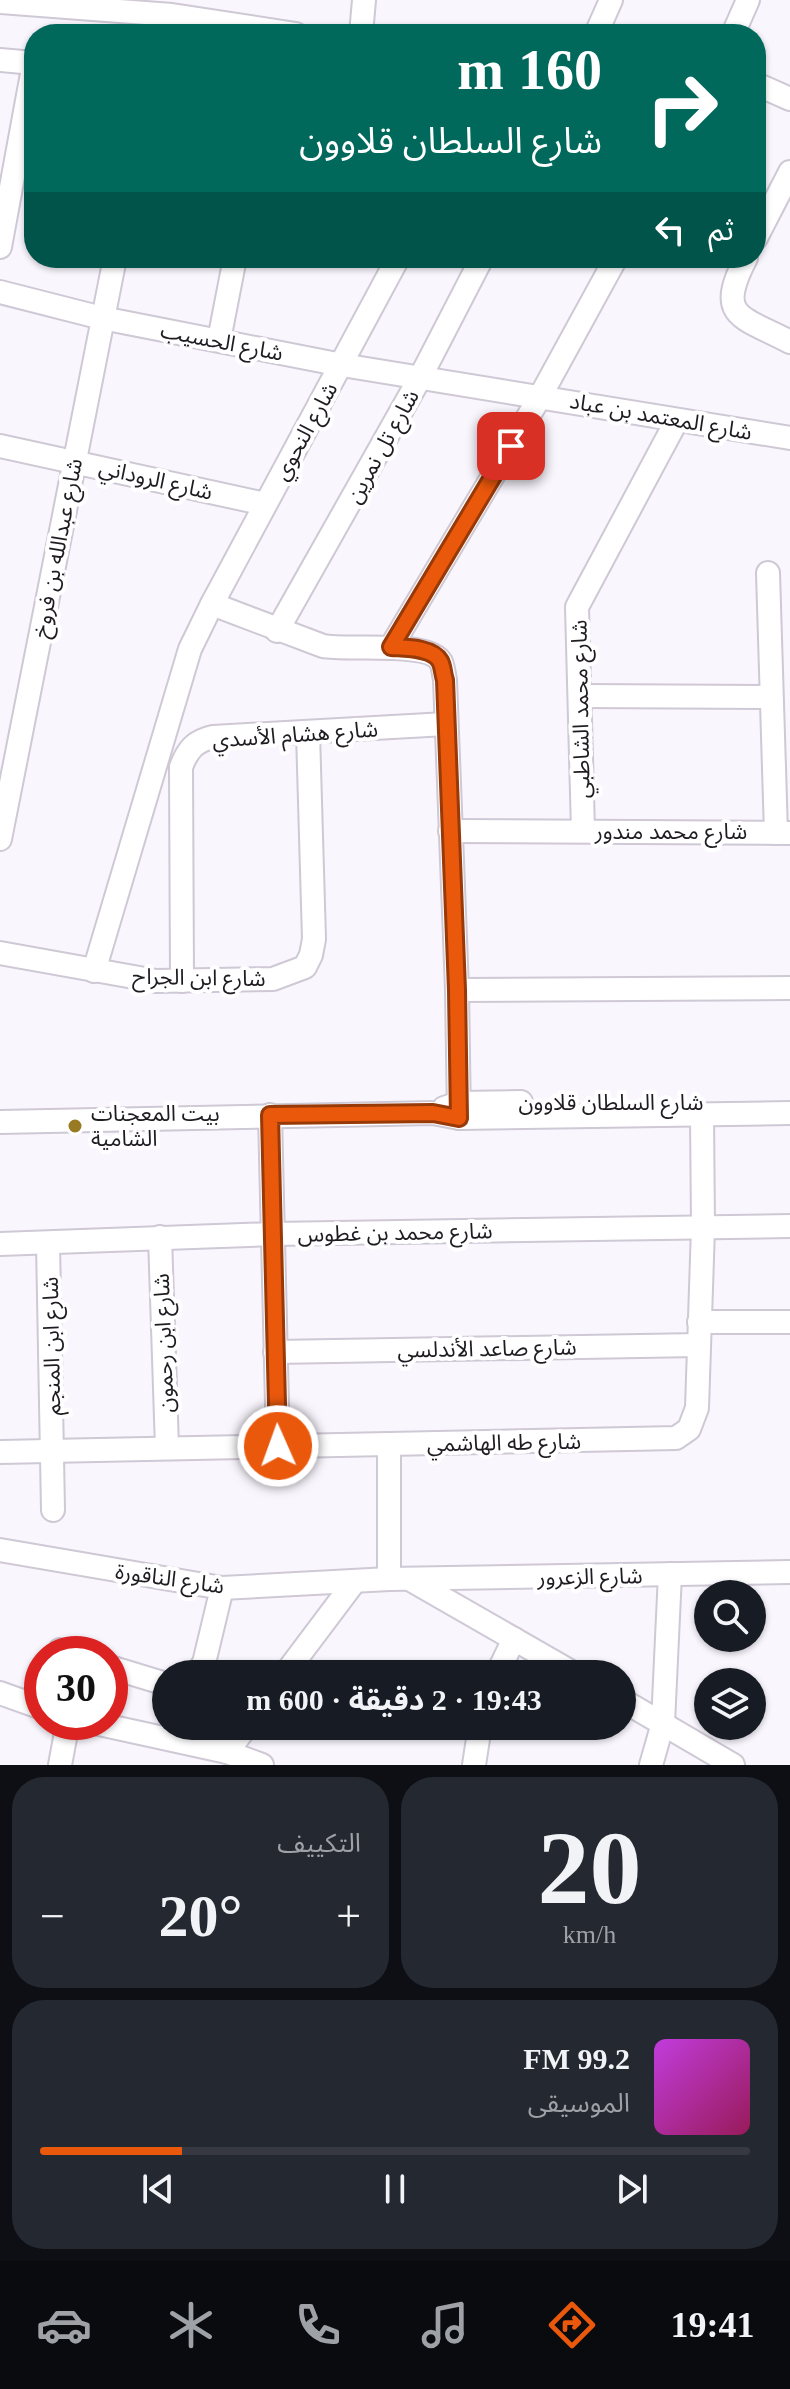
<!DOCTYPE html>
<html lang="ar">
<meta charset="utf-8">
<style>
body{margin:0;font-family:"Times New Roman","Noto Sans Arabic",serif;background:#242831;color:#f1f3f6;direction:rtl;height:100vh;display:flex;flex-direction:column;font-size:30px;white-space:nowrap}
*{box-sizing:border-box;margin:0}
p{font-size:26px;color:#9ea1a6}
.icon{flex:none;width:44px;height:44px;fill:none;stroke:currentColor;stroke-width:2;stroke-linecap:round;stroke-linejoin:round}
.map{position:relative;height:1765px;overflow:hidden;direction:ltr}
.details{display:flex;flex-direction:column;gap:12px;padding:12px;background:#0d0f14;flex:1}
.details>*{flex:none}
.top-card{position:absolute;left:24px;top:24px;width:742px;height:244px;border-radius:32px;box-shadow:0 2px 6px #0004;direction:rtl;background:#00695c;color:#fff;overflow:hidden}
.tools{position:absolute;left:694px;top:1580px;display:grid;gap:16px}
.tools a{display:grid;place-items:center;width:72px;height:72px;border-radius:50%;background:#171b24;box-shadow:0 2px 6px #0004;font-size:40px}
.speed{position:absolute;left:24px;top:1636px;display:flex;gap:16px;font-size:40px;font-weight:700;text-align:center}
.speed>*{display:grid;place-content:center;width:104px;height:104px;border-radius:50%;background:#171b24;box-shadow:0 2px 6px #0004;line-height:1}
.speed .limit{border:12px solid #d22;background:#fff;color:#111}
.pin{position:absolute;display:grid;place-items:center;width:68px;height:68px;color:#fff;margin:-34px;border-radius:16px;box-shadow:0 4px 12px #0006}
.me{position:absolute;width:88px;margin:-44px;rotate:358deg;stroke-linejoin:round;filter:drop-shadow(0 0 6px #0008)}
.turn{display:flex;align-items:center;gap:28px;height:168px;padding:0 32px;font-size:36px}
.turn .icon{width:104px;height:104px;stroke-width:2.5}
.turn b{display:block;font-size:56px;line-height:68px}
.then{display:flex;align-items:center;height:76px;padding:0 32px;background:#0003;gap:16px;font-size:30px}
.big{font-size:60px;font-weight:700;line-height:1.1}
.details .card{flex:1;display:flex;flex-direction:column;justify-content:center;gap:12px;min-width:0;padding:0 28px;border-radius:32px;background:#242831}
.details .dial{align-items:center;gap:0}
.dial b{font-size:104px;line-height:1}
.song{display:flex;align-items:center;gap:24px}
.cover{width:96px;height:96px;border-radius:12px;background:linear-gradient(135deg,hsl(290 70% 55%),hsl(330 70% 35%))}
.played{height:8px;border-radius:4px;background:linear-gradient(90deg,#ea580c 20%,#363941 20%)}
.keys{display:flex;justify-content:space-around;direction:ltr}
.heat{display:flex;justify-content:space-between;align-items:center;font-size:44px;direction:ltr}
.details .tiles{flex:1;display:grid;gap:12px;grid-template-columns:1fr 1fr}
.card:last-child{grid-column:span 2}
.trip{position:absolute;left:152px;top:1660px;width:484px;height:80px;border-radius:40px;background:#171b24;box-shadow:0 2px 6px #0004;font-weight:700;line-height:80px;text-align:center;direction:rtl}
.tab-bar{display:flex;height:128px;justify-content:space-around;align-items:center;background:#090b0e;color:#9ea1a6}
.tab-bar .icon{width:56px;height:56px}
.tab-bar .selected{color:#ea580c}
.tab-bar b{font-size:36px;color:#f1f3f6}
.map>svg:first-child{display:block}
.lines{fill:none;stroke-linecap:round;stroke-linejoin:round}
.minor-casing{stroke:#cfc8d5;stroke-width:26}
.minor{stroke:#fff;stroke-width:22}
.route-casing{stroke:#983908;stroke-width:20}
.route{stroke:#ea580c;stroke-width:14}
.poi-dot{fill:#977a22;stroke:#fff;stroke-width:3}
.labels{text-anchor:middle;stroke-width:8;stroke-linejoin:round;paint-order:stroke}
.street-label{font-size:22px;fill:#1f1c21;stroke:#fff}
.poi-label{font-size:22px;fill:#1f1c21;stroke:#fff;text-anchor:start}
</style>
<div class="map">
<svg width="790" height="1765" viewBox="0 0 790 1765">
<rect width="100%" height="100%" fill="#faf6fe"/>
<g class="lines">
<!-- minor casing -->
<g class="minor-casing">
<g id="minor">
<polyline points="0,2 172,15 296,34"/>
<polyline points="361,34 364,0"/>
<polyline points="596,34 611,0"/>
<polyline points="733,34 748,0"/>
<polyline points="0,60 34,63"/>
<polyline points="756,84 790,99"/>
<polyline points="756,238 790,172"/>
<polyline points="0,247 34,63"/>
<path d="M746 258C715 318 741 316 790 342"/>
<polyline points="0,292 102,318 342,365 790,438"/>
<polyline points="219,340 235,258"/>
<polyline points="0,446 265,504"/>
<polyline points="768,573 776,833"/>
<path d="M212 604 323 646C348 651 429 640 441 662 443 666 444 675 445 680L457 990 459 1118"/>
<polyline points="277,631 421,376 482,258"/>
<polyline points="391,647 541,395 616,258"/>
<polyline points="581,696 770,697"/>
<polyline points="450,831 790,833"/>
<polyline points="583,831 577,607 677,420"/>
<polyline points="0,839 115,258"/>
<polyline points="0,953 156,981 273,979 305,967 311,955 314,939 308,733"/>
<polyline points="94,971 190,649 212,604 398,258"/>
<path d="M182 981 181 767C188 749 195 741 213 737L446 724"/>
<polyline points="457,990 790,988"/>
<polyline points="444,1108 459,1103 521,1102"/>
<polyline points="270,1115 278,1446"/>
<polyline points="0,1122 433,1113 459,1118 790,1113"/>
<polyline points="160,1237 167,1448"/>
<polyline points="48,1243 53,1510"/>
<polyline points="0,1244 273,1234 790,1226"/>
<polyline points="699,1322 790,1322"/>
<polyline points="275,1352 699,1345"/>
<polyline points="389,1444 389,1579"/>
<polyline points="0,1452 676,1438 689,1429 697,1408 703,1228 702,1115"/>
<polyline points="0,1550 222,1588 389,1579 790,1572"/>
<polyline points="411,1580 575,1674"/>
<polyline points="60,1650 71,1654"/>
<polyline points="110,1667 166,1684"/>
<polyline points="196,1674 204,1663 222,1588"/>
<polyline points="285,1674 355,1581"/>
<polyline points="497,1674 514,1639"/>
<polyline points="0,1693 42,1708"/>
<polyline points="622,1700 733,1765"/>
<polyline points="90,1722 227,1752 262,1765"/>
<polyline points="227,1752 247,1726"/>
<polyline points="60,1765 68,1722"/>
<polyline points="474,1765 480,1726"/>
<polyline points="651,1765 663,1723 670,1574"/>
</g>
</g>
<!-- minor -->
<use href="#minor" class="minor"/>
</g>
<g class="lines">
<!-- route casing -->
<g class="route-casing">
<path id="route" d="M278 1446 270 1115 433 1113 459 1118 457 990 445 680C443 675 443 666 440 661 432 647 405 648 391 647L511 446"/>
</g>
<!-- route -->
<use href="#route" class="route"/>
</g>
<!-- markers -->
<circle class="poi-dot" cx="75" cy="1126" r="8"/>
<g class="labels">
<!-- street labels -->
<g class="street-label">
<text transform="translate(222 341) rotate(11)" y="8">شارع الحسيب</text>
<text transform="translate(661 416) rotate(10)" y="8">شارع المعتمد بن عباد</text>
<text transform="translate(305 431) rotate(-61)" y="8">شارع النحوي</text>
<text transform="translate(382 446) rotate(-61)" y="8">شارع تل نمرين</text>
<text transform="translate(156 479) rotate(13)" y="8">شارع الروداني</text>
<text transform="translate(57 548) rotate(-79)" y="8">شارع عبدالله بن فروخ</text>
<text transform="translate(580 709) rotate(-91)" y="8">شارع محمد الشاطبي</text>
<text transform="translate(295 734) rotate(-4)" y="8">شارع هشام الأسدي</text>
<text x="671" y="839">شارع محمد مندور</text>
<text transform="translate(199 977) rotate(1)" y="8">شارع ابن الجراح</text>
<text x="611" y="1110">شارع السلطان قلاوون</text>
<text transform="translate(395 1232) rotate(-1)" y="8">شارع محمد بن غطوس</text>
<text transform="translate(163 1343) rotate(-92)" y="8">شارع ابن رحمون</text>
<text transform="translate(51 1346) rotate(-91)" y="8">شارع ابن المنجم</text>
<text transform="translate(487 1348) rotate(-1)" y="8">شارع صاعد الأندلسي</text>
<text transform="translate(504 1442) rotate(-1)" y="8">شارع طه الهاشمي</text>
<text transform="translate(590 1576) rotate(-1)" y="8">شارع الزعرور</text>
<text transform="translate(170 1578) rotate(8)" y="8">شارع الناقورة</text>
</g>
<!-- poi labels -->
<g class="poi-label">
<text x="91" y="1121">بيت المعجنات<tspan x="91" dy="25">الشامية</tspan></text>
</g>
</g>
</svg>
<div class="tools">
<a><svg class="icon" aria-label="search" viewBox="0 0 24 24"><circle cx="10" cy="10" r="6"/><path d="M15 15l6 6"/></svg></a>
<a><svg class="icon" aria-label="layers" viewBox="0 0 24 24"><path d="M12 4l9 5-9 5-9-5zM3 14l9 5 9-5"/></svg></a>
</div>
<div class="speed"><div class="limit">30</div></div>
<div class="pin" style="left:511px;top:446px;background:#d93025"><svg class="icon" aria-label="arrive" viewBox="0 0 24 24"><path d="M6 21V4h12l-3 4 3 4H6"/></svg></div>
<svg class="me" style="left:278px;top:1446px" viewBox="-20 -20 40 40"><circle r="17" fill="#ea580c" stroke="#fff" stroke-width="3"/><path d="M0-11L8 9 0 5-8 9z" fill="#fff"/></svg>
<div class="trip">19:43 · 2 دقيقة · 600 m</div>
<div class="top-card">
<div class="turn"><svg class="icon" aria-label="right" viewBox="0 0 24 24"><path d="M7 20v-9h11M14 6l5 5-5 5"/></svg><div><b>160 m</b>شارع السلطان قلاوون</div></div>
<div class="then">ثم<svg class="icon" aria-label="left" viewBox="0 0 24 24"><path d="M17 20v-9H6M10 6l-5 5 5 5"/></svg></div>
</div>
</div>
<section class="details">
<div class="tiles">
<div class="card dial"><b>20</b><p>km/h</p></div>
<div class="card"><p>التكييف</p>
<div class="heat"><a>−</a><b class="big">20°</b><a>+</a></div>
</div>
<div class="card">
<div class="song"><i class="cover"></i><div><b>99.2 FM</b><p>الموسيقى</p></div></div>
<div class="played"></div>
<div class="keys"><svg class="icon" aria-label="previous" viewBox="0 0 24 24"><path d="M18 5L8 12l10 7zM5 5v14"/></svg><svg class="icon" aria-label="pause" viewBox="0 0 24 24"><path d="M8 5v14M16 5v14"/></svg><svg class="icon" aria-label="next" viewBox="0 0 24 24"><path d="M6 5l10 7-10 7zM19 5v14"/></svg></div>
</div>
</div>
</section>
<nav class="tab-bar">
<b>19:41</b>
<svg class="icon selected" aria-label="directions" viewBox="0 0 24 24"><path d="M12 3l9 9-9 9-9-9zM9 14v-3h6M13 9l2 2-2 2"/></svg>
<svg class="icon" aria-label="music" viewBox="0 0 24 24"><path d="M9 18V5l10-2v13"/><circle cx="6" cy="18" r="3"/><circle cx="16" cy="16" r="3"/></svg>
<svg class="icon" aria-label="phone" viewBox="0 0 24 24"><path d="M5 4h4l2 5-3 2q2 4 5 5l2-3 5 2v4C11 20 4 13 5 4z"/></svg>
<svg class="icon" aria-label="climate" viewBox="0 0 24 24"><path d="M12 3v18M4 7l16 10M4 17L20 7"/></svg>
<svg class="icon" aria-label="car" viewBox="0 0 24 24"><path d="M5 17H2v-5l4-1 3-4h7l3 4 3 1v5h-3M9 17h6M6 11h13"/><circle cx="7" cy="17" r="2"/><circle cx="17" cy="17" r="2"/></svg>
</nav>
